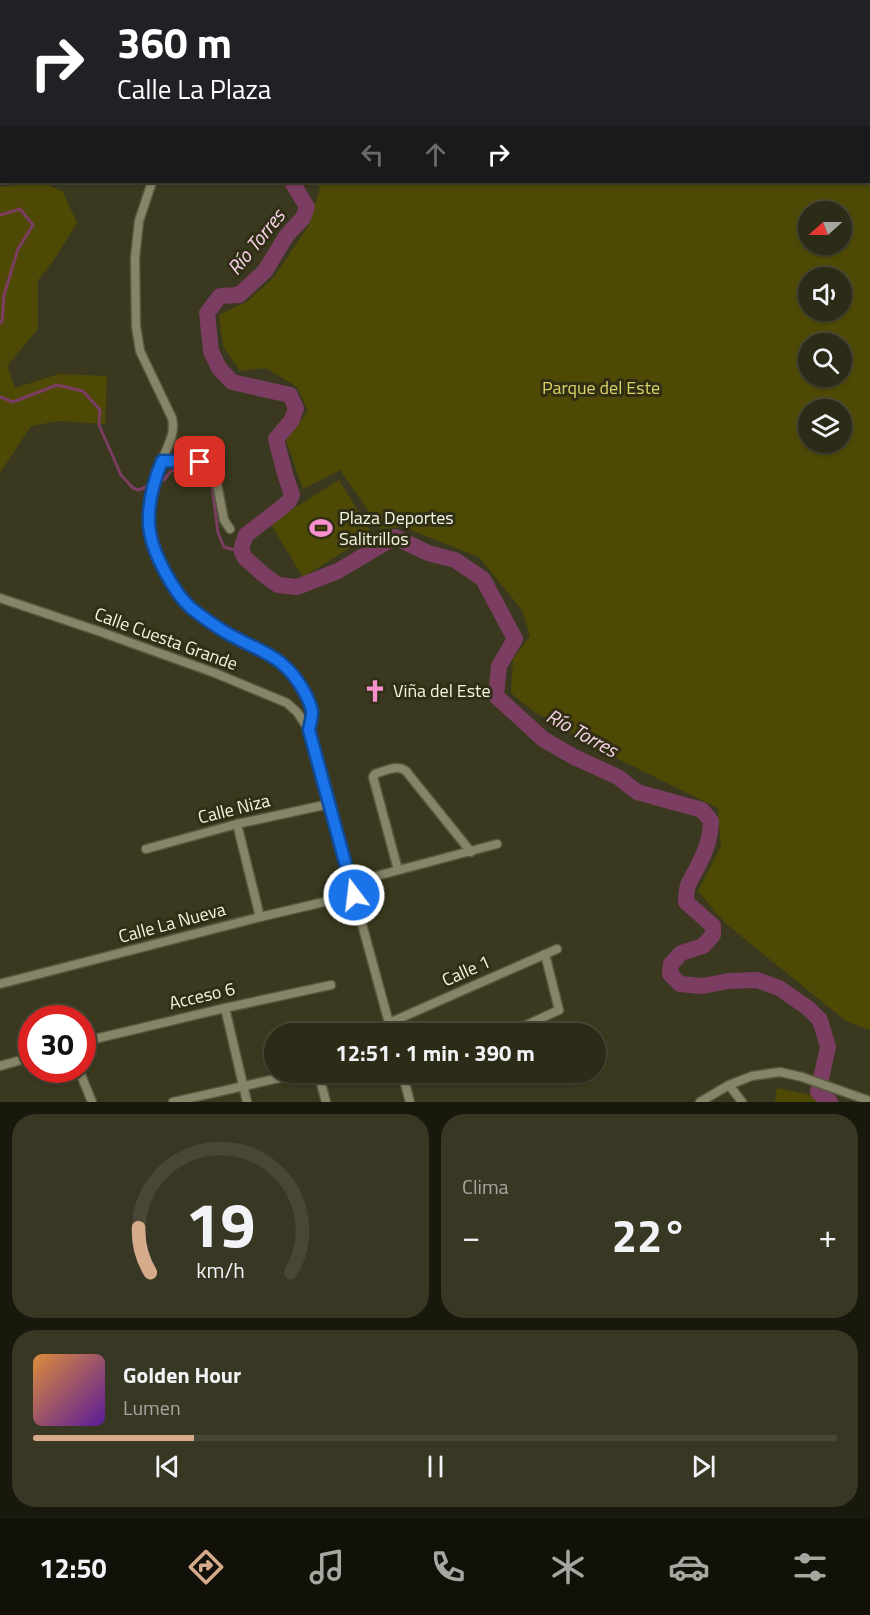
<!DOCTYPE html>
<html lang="es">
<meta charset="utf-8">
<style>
body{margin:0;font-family:"Titillium Web",sans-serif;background:#383724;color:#f1f3f6;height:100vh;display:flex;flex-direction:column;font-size:22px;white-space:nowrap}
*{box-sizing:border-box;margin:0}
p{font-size:20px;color:#a6a7a1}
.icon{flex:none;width:33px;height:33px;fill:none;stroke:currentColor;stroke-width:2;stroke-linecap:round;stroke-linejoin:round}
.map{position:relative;height:1102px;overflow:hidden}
.details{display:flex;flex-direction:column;gap:12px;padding:12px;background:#18180d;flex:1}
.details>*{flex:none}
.banner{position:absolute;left:0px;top:0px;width:870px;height:183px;box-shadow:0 2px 4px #0004,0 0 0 2px #484736;background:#202124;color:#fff;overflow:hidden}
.needle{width:39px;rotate:249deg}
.controls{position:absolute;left:798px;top:201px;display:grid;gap:12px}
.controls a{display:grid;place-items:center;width:54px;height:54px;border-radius:50%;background:#2c2b17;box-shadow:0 2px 4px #0004,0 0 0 2px #484736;font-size:30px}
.speed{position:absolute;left:18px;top:1005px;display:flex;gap:12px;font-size:30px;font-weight:700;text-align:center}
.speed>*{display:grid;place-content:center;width:78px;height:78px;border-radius:50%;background:#2c2b17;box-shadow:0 2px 4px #0004,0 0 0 2px #484736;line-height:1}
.speed .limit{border:9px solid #d22;background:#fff;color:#111}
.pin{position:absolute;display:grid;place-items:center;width:51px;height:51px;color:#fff;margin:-26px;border-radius:12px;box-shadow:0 3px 9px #0006}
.me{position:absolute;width:66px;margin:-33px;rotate:345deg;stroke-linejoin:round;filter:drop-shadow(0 0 4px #0008)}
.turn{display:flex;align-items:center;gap:21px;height:126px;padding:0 18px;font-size:27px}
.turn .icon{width:78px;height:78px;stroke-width:2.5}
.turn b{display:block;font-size:42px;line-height:51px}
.lanes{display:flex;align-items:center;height:57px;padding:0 18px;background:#0003;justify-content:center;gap:30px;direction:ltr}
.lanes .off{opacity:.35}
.big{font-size:45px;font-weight:700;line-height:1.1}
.details .widget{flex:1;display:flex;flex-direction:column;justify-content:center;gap:9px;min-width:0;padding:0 21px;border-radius:24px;background:#383724}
.details .dial{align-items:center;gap:0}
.dial svg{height:156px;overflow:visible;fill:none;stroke:#484736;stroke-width:7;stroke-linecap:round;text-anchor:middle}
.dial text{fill:#f1f3f6;stroke:none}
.song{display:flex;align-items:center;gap:18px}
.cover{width:72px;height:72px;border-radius:9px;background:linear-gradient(135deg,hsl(30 70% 55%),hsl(270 70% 35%))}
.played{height:6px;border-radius:3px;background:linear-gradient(90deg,#d6ab8b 20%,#484736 20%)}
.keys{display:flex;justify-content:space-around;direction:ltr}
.heat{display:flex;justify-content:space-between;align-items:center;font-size:33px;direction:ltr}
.details .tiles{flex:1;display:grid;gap:12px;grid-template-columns:1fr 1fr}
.widget:last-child{grid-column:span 2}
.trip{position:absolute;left:264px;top:1023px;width:342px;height:60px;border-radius:30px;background:#2c2b17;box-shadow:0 2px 4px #0004,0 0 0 2px #484736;font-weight:700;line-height:60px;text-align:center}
.tabs{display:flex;height:96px;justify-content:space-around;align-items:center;background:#121109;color:#a6a7a1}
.tabs .icon{width:42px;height:42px}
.tabs .selected{color:#d6ab8b}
.tabs b{font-size:27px;color:#f1f3f6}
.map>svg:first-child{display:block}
.green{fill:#4e4a05;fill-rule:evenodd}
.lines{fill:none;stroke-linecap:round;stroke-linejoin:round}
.stream{stroke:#7c3d62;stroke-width:3}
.river{stroke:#7c3d62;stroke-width:16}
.street-casing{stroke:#595740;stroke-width:11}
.street{stroke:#868568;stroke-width:8}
.route-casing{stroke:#114b97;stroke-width:15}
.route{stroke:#1a73e8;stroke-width:10}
.labels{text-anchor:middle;stroke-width:6;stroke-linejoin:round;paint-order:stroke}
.park-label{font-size:18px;fill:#d9d266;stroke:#302f15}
.poi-label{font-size:18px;fill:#f4f4e4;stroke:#302f15;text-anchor:start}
.street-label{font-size:18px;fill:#f4f4e4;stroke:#302f15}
.water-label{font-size:20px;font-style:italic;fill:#fad3e8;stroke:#302f15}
</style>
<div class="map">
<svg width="870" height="1102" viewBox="0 0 870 1102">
<rect width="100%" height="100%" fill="#3a391f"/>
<!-- green -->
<g class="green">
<polygon points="295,0 780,0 782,1 293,1"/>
<path d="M870 31V1030L846 1021 725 923 698 891 721 846 718 808 608 754 533 711 511 693 513 659 530 636 522 610 479 557 403 527 381 529 340 470 303 489 286 440 308 411 297 387 266 368 240 371 223 346 219 315 248 301 274 277 309 225 320 188 318 182H868V32ZM808 212H842V244H808ZM808 278H842V310H808ZM808 344H842V376H808ZM808 410H842V442H808Z"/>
<polygon points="43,182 63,192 77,223 53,261 38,280 38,329 7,366 15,388 59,374 107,376 105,424 58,421 31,426 0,473 0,187"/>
<polygon points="339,480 372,534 303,577 270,523"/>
<polygon points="777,1088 815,1096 829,1102 775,1102"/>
</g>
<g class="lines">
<!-- stream -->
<g class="stream">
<polyline points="0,68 2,71"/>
<polyline points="0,98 2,95"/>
<polyline points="0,215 20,209 33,225 18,249 4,295 2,322 0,323"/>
<polyline points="0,397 13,402 57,385 83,391 100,410 99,425 121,475 133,488 138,490 151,485"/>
<polyline points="158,482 164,480 170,472 181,467 195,468 204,471 209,476 212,484 218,533 224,547 242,552"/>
</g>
<!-- river -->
<g class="river">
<polyline points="366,0 368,2"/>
<path d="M292 182 307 207 303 218 287 235 265 271 239 295 220 296 207 313 211 351 219 368 232 382 290 395 296 408 292 420 276 439 285 474 292 495 289 501 281 508 246 535 242 546V552L245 558 264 575 278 585 297 587 338 571 395 537 428 553 455 560 483 579 515 639 499 666 496 696 543 739 574 757 618 777 637 792 702 810 711 821C711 836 705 853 698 866 690 882 686 883 686 902L713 926V935L703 946 681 953 671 964 670 974 680 984 702 986 729 981 757 980 779 988 808 1008 820 1020 828 1047 818 1092 830 1102"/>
</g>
<!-- street casing -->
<g class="street-casing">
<g id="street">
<polyline points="131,0 131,2"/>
<polyline points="193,0 194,2"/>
<path d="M152 182 139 221 135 258 136 326 140 351 172 418C176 434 167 446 162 461 143 509 146 549 177 591 189 608 207 621 225 632 257 650 286 655 304 691 307 697 312 705 312 712 312 718 310 724 309 730L392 1034"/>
<polyline points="162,461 200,462 210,466 215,473 224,520 230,529"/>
<polyline points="0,598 98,631 215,673 287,703 297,712 309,730"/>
<polyline points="237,824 260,917"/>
<polyline points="146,849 237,824 329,804"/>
<path d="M398 870 373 777 375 774C385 771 397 764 406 771L471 852"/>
<polyline points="350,883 497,844"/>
<polyline points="0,984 260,917 354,895"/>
<polyline points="225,1008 247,1102"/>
<polyline points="389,1023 557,949"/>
<polyline points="507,1034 559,1010 545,954"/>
<polyline points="82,1042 225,1008 331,985"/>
<polyline points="0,1066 32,1057"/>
<polyline points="79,1070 92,1102"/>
<polyline points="318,1072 326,1102"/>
<polyline points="402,1072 410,1102"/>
<polyline points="729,1085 742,1102"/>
<polyline points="173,1102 306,1072"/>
<polyline points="700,1102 729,1085 752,1076 780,1072 802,1077 870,1101"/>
</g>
</g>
<!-- street -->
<use href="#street" class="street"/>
</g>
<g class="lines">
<!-- route casing -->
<g class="route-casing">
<path id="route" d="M200 462 162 461C153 483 146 509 150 533 154 555 174 593 191 608 201 616 214 625 225 632 261 653 285 654 306 695 308 700 312 707 312 712 312 718 310 724 309 730L354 895"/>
</g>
<!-- route -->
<use href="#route" class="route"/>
</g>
<!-- icons -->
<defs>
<g id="stadium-bare" transform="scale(1.8)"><path d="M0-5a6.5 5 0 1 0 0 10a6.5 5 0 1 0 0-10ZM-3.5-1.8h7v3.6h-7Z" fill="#f890cc" stroke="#302f15" stroke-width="2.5" paint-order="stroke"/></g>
<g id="church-bare" transform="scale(1.8)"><path d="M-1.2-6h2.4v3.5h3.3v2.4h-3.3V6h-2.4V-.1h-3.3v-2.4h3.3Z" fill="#f890cc" stroke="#302f15" stroke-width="2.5" paint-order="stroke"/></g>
</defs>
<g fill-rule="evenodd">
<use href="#stadium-bare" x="321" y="528"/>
<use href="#church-bare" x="375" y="691"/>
</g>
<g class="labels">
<!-- park labels -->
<g class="park-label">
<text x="601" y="394">Parque del Este</text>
</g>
<!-- poi labels -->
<g class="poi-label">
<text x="339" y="524">Plaza Deportes<tspan x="339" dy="21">Salitrillos</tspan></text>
<text x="393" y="697">Viña del Este</text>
</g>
<!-- street labels -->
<g class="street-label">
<text transform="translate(166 639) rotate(20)" y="6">Calle Cuesta Grande</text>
<text transform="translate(234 809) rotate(-14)" y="6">Calle Niza</text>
<text transform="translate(172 923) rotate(-15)" y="6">Calle La Nueva</text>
<text transform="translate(466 971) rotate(-24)" y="6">Calle 1</text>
<text transform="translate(202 996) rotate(-13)" y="6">Acceso 6</text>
</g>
<!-- water labels -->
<g class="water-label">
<text transform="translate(256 242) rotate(-51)" y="7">Río Torres</text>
<text transform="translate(582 733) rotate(29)" y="7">Río Torres</text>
</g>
</g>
</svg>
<div class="controls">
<a><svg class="needle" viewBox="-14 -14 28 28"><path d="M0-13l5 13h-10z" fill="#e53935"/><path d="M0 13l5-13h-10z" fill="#a6a7a1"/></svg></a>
<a><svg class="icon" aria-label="sound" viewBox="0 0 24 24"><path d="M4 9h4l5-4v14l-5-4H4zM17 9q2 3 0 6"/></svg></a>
<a><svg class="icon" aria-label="search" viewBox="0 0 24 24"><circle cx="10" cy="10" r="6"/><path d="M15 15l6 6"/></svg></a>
<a><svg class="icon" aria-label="layers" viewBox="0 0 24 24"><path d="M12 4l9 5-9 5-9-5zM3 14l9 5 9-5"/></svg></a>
</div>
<div class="speed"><div class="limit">30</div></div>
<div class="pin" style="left:200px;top:462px;background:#d93025"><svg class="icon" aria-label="arrive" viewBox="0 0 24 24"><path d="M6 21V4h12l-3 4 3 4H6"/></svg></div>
<svg class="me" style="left:354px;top:895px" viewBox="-20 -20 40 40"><circle r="17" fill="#1a73e8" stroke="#fff" stroke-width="3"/><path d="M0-11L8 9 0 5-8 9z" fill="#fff"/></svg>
<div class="trip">12:51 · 1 min · 390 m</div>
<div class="banner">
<div class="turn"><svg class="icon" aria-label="right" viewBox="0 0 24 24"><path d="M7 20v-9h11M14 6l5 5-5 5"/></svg><div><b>360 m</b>Calle La Plaza</div></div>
<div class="lanes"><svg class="icon off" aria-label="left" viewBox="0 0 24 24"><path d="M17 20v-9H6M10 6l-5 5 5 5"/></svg><svg class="icon off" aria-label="ahead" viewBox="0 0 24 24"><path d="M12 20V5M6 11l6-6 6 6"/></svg><svg class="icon" aria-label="right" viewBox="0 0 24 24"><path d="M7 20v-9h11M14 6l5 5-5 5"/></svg></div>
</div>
</div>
<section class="details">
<div class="tiles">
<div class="widget dial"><svg viewBox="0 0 100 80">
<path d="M14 69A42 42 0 1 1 86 69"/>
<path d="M14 69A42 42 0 0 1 8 46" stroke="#d6ab8b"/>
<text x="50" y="56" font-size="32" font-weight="700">19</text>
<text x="50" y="72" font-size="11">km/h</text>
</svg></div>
<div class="widget"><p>Clima</p>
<div class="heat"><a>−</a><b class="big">22°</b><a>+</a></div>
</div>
<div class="widget">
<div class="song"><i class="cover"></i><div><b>Golden Hour</b><p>Lumen</p></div></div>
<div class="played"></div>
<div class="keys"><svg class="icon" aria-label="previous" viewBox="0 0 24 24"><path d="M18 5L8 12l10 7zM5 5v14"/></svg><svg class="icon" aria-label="pause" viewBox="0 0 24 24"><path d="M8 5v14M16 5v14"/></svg><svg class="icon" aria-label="next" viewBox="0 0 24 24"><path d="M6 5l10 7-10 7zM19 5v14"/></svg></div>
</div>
</div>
</section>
<nav class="tabs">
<b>12:50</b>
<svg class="icon selected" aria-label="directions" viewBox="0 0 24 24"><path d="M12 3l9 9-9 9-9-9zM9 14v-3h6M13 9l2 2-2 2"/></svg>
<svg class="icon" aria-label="music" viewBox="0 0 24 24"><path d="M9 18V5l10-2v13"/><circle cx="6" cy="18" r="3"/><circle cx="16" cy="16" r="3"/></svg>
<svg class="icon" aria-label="phone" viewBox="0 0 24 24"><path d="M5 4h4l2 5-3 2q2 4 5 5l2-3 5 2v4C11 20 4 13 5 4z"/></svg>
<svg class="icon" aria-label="climate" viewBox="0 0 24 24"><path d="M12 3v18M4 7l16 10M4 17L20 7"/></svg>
<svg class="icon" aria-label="car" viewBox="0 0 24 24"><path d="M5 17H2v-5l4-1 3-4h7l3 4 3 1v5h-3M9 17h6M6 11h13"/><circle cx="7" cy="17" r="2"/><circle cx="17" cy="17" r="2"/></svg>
<svg class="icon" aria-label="filters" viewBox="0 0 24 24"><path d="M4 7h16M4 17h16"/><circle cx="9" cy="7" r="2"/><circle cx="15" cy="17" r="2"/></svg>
</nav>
